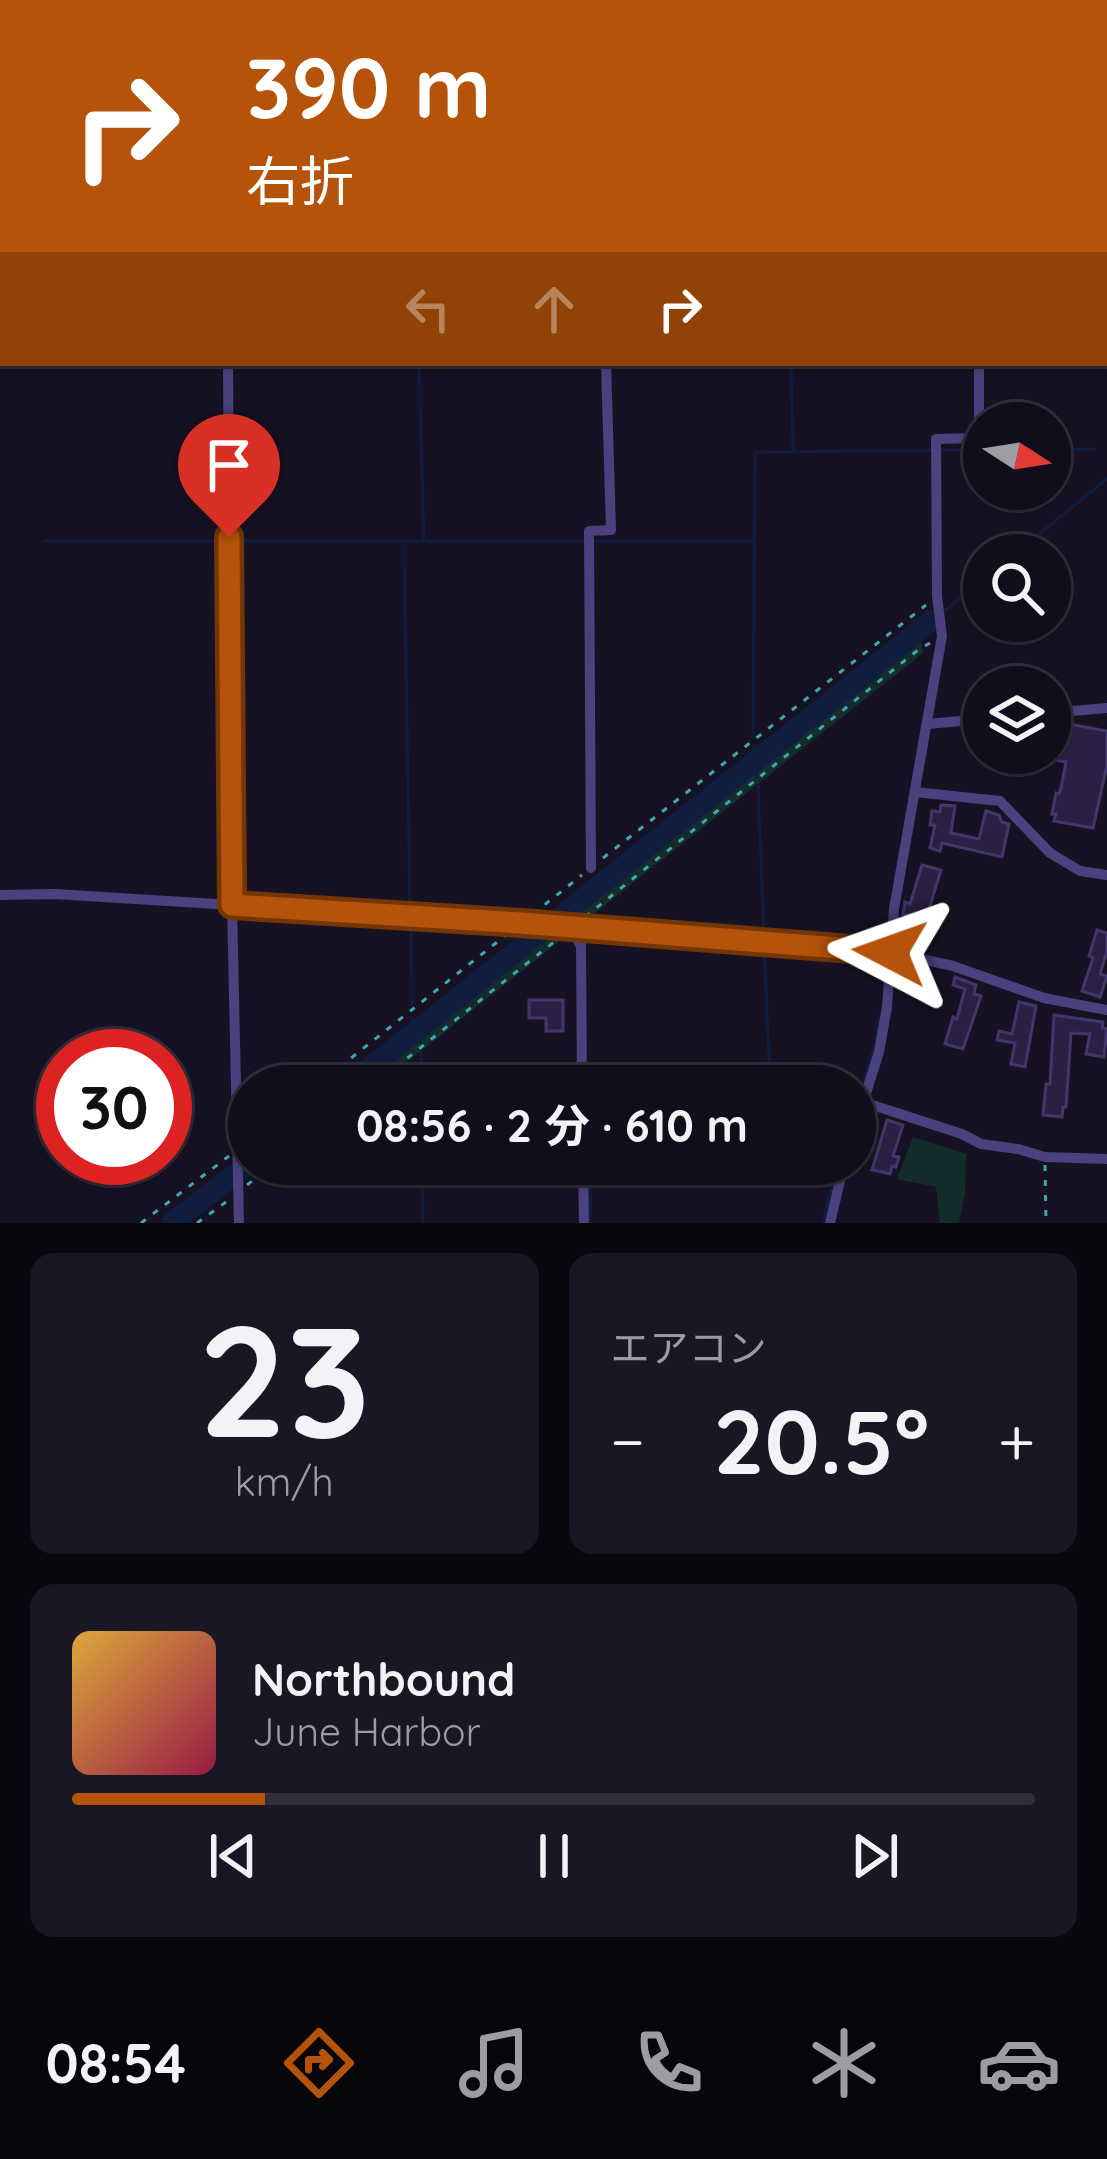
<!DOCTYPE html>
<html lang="ja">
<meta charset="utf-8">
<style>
body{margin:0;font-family:Quicksand,"Noto Sans JP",sans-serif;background:#191724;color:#f1f3f6;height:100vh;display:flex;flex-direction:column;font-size:45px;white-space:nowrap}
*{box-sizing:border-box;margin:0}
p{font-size:39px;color:#9c9ca3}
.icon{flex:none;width:66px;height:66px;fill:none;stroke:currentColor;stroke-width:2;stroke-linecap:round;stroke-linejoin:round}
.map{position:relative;height:1223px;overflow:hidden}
.details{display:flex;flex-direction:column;gap:30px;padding:30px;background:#09080f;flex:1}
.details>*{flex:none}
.top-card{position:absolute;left:0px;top:0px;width:1107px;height:366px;box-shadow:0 3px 9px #0004,0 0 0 3px #302e3a;background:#b45309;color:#fff;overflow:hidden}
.needle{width:78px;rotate:102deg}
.buttons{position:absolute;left:963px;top:402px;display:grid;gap:24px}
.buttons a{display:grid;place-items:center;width:108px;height:108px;border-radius:50%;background:#100e1b;box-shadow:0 3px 9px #0004,0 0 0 3px #302e3a;font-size:60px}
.speed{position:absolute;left:36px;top:1029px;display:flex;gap:24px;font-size:60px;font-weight:700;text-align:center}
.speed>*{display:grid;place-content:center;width:156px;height:156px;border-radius:50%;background:#100e1b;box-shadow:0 3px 9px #0004,0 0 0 3px #302e3a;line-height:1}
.speed .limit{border:18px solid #d22;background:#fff;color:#111}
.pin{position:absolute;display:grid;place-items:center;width:102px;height:102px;color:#fff;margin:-123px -51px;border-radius:50% 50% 50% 0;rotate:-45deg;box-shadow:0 0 12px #0007}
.pin .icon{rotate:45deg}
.me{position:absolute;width:132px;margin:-66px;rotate:274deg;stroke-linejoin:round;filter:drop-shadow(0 0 9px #0008)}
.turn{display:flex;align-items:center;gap:42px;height:252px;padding:0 48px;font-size:54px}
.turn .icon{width:156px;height:156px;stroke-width:2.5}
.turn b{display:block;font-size:84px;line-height:102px}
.lanes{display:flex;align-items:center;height:114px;padding:0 48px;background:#0003;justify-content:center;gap:60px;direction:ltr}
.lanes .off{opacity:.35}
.big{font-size:90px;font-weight:700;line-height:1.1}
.details .card{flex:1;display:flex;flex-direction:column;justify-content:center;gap:18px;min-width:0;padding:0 42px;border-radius:24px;background:#191724}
.details .dial{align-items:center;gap:0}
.dial b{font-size:156px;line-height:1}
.song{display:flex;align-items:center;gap:36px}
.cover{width:144px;height:144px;border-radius:18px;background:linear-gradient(135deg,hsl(40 70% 55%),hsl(340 70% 35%))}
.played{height:12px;border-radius:6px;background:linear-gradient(90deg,#b45309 20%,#302e3a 20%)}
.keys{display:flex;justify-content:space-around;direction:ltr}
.heat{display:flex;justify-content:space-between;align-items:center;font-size:66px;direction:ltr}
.details .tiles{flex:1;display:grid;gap:30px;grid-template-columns:1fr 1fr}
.card:last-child{grid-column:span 2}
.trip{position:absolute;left:228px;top:1065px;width:648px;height:120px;border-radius:60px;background:#100e1b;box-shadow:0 3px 9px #0004,0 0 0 3px #302e3a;font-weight:700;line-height:120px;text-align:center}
.tabs{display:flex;height:192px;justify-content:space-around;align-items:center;background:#06060b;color:#9c9ca3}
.tabs .icon{width:84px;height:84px}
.tabs .active{color:#b45309}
.tabs b{font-size:54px;color:#f1f3f6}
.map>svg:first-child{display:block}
.green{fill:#152c2d}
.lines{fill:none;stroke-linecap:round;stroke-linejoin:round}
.stream{stroke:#101d3f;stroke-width:3}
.river{stroke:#101d3f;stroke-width:21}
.building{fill:#2a2043;stroke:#44356c;stroke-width:3}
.path{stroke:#3ea8aa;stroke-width:3;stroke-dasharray:6 9;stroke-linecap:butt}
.minor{stroke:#4a427e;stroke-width:10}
.route-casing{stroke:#753606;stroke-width:30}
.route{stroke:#b45309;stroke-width:21}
</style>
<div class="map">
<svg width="1107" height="1223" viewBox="0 0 1107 1223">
<rect width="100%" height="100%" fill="#161224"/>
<!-- green -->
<g class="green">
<polygon points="921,640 923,653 377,1086 363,1086"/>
<polygon points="913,1137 966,1154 965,1194 959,1223 940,1223 936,1187 897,1179"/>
</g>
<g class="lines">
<!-- stream -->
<g class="stream">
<polyline points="409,0 410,3"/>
<polyline points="784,0 784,3"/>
<polyline points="0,276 3,276"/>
<polyline points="791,363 793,451"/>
<polyline points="1050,450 1094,449"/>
<polyline points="44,541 222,541"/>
<polyline points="232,541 402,541"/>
<polyline points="426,541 584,541"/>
<polyline points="594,541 752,541"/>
<polyline points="1013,555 1107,479"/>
<polyline points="943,612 984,579"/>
<polyline points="753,737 755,452 984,450"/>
<polyline points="754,746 757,777"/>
<polyline points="758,786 770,1086"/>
<polyline points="410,912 404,541 424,541 419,363"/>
<polyline points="411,921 412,1006"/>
<polyline points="412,1018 421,1044"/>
<polyline points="421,1051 422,1086"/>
<polyline points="855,1107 874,1049 879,1017"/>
<polyline points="422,1164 423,1223"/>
<polyline points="590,1223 591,1164"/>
<polyline points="823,1223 837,1164"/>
</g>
<!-- river -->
<g class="river">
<polyline points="347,1086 931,621"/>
<polyline points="172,1223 249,1163"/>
</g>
</g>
<!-- building -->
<g class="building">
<polygon points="1058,722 1107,731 1107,765 1093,828 1054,821 1056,814 1052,814 1056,793 1059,794 1061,788 1066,762 1050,759 1050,724 1057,726"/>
<polygon points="941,805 955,806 951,833 979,839 986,811 999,815 1002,822 1009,824 1002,857 942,843 940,851 930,848 935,825 930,825 932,811 940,812"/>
<polygon points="922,865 941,870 929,909 932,910 927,924 930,925 922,949 904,945 913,916 903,914 905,902 910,904"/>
<polygon points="1097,930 1107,933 1107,951 1100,974 1107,976 1100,997 1082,991 1093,958 1089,956"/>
<polygon points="955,977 976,985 974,994 981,996 963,1049 945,1044 953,1017 957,1019 965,989 953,985"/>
<polygon points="529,1000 563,1000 563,1031 546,1031 546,1018 529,1018"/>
<polygon points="1019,1002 1036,1006 1025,1067 1011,1064 1015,1043 997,1040 999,1031 1012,1034"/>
<polygon points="1054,1015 1103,1022 1102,1028 1107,1029 1104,1057 1086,1054 1090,1034 1071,1033 1066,1107 1063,1107 1062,1117 1043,1115 1046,1084 1050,1084"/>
<polygon points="887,1120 903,1125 893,1156 899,1157 896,1167 892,1166 890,1174 872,1170"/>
</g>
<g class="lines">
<!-- path -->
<g class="path">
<polyline points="603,858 926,605"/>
<polyline points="533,914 582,875"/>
<polyline points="585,917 918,650 930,643"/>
<polyline points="316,1086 506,935"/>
<polyline points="372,1086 559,938"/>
<polyline points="1045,1165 1046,1223"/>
<polyline points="247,1185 274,1164"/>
<polyline points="141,1223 229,1156"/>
<polyline points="197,1223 226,1202"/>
</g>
<!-- minor -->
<g class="minor">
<polyline points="226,0 226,3"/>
<polyline points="420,0 420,3"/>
<polyline points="506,0 507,3"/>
<polyline points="596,0 596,3"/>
<polyline points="973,0 973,3"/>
<polyline points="0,165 3,165"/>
<polyline points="1104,172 1107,172"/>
<polyline points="228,363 232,905 239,1223"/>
<polyline points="1050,713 1107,708"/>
<polyline points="927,724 984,719"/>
<polyline points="915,792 1000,801 1050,853 1080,871 1107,875"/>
<polyline points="591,868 589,531 611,530 606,363"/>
<polyline points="0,895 55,894 521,923 890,952 953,966 1044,998 1107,1010"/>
<polyline points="571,929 581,946 582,1086"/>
<polyline points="863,1102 962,1134 981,1144 1018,1149 1045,1157 1107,1159"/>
<polyline points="855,1128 879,1052 887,1007 894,909 942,636 937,596 936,439 979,438 979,363"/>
<polyline points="583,1164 584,1223"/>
<polyline points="830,1223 844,1164"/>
</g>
</g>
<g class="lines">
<!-- route casing -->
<g class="route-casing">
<polyline id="route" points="229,537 232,905 521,923 890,952"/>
</g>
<!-- route -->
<use href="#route" class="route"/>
</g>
</svg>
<div class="buttons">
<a><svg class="needle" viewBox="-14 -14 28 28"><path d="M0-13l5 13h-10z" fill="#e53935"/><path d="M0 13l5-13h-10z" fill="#9c9ca3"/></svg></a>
<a><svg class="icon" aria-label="search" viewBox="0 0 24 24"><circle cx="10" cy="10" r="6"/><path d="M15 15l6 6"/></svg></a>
<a><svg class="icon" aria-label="layers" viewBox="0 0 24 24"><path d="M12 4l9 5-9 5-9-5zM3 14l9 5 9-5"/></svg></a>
</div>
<div class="speed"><div class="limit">30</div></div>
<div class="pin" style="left:229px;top:537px;background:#d93025"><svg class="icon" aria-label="arrive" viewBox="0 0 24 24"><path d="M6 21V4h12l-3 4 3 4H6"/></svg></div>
<svg class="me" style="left:890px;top:952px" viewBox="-20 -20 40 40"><path d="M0-17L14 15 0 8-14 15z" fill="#b45309" stroke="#fff" stroke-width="4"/></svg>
<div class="trip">08:56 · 2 分 · 610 m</div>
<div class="top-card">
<div class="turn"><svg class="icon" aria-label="right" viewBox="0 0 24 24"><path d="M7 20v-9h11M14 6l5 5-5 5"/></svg><div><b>390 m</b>右折</div></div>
<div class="lanes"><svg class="icon off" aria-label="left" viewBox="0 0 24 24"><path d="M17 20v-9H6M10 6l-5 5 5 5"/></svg><svg class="icon off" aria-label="ahead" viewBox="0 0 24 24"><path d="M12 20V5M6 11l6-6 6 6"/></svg><svg class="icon" aria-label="right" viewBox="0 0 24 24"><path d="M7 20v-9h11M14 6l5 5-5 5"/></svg></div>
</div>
</div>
<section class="details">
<div class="tiles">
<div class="card dial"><b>23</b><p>km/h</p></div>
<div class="card"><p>エアコン</p>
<div class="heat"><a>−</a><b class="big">20.5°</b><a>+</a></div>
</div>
<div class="card">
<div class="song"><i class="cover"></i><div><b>Northbound</b><p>June Harbor</p></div></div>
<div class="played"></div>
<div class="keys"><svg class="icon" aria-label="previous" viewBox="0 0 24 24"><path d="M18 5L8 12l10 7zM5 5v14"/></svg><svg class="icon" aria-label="pause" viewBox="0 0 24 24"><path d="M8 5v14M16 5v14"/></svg><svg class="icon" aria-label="next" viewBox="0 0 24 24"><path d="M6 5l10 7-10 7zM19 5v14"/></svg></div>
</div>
</div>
</section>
<nav class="tabs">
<b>08:54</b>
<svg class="icon active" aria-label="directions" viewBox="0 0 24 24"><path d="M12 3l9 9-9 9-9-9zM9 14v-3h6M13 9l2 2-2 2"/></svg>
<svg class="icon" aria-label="music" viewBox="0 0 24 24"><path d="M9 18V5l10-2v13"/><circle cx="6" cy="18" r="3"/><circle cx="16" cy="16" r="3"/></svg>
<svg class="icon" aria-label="phone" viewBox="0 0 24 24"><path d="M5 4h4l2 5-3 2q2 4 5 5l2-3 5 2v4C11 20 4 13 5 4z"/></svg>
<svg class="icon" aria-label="climate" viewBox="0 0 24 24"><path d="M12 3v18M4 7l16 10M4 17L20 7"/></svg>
<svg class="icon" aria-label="car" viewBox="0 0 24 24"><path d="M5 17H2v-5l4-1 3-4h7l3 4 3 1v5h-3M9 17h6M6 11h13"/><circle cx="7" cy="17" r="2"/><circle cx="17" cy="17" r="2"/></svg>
</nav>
